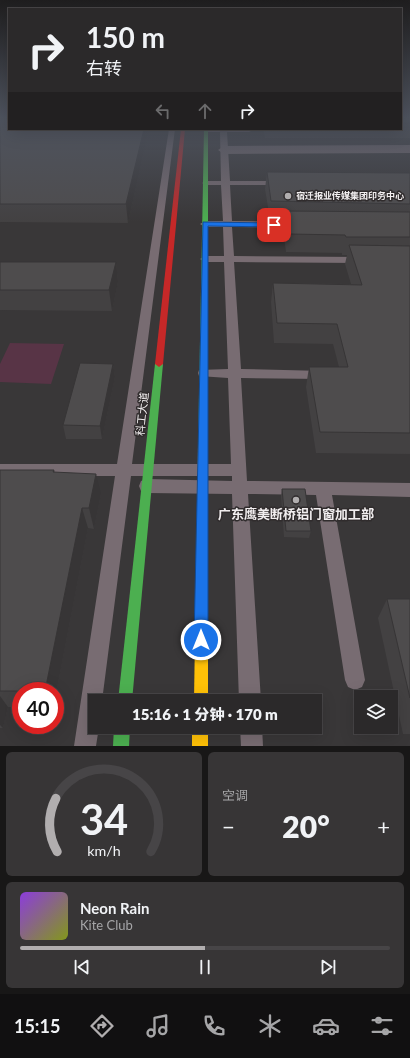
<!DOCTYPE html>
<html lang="zh">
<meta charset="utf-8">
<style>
body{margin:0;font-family:Lato,"Noto Sans SC",sans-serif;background:#373536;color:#f1f3f6;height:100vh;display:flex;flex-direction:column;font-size:15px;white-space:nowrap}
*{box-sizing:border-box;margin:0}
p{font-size:13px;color:#a6a6a8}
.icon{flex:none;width:22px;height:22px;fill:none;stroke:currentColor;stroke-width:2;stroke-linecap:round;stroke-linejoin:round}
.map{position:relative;height:746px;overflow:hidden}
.drawer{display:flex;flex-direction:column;gap:6px;padding:6px;background:#181717;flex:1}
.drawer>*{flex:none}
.top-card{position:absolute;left:8px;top:8px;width:394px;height:122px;border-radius:0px;box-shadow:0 4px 16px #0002,0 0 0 1px #474547;background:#2b292a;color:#f1f3f6;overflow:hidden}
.tools{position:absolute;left:354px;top:690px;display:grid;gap:8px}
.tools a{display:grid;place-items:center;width:44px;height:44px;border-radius:0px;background:#2b292a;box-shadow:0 4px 16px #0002,0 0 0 1px #474547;font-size:20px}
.speed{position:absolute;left:12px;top:682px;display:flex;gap:8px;font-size:20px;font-weight:700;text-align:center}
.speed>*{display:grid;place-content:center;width:52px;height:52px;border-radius:50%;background:#2b292a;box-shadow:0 4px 16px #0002,0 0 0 1px #474547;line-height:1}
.speed .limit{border:6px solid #d22;background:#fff;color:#111}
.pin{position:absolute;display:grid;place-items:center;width:34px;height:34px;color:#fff;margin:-17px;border-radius:8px;box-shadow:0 2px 6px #0006}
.me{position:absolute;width:44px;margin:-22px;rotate:0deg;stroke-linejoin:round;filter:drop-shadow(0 0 3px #0008)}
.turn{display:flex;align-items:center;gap:14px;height:84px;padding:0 12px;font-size:18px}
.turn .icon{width:52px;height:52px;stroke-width:2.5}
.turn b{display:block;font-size:28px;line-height:34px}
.lanes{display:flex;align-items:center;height:38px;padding:0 12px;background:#0003;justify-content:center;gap:20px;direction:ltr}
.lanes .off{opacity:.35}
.big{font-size:30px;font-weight:800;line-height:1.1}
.drawer .widget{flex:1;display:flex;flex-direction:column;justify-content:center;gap:6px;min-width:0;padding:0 14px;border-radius:6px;background:#373536}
.drawer .dial{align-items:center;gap:0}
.dial svg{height:104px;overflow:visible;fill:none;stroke:#474547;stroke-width:7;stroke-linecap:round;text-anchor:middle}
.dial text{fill:#f1f3f6;stroke:none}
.song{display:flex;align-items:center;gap:12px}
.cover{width:48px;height:48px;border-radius:6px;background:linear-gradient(135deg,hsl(270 70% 55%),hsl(70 70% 35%))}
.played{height:4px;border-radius:2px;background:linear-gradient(90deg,#b1aeaf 50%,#474547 50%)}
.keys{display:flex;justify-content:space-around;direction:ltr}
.heat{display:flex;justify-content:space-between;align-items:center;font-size:22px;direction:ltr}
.drawer .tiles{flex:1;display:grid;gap:6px;grid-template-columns:1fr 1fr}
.widget:last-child{grid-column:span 2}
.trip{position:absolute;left:88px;top:694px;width:234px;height:40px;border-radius:0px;background:#2b292a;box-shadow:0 4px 16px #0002,0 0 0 1px #474547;font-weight:800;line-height:40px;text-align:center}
.dock{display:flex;height:64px;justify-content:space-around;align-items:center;background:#111011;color:#a6a6a8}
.dock .icon{width:28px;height:28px}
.dock .current{color:#b1aeaf}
.dock b{font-size:18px;color:#f1f3f6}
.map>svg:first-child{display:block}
.green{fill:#583446}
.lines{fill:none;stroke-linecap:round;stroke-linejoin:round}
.lane{fill:#786c72;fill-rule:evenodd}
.street{fill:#786c72;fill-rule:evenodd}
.fast{fill:#4caf50;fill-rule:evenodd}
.slow{fill:#ffc107;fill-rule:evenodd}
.jam{fill:#c62828;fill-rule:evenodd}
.wall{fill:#434142}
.shaded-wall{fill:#373536}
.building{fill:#4e4c4d;stroke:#373536}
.route{fill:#1a73e8;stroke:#114b97}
.poi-dot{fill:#b1aeaf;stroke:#302c2d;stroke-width:1.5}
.labels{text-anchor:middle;stroke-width:3;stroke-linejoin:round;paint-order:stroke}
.far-poi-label{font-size:9px;font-weight:bold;fill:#f1eeef;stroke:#302c2d;text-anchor:start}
.street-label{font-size:11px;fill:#f1eeef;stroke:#302c2d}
.near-poi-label{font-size:13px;font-weight:bold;fill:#f1eeef;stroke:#302c2d}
</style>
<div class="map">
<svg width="410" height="746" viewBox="0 0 410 746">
<rect width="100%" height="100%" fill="#393738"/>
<!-- green -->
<polygon class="green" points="10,343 64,344 51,384 0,382 0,364"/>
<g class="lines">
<!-- lane -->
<g class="lane">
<polygon points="169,129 175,129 132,464 231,464 228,378 199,376 198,373 199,370 228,369 224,262 205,262 200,259 205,256 224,256 223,227 205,227 200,224 205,221 223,221 221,185 206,185 202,183 206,181 221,181 220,132 206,132 203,130 252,129 251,131 249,132 227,132 230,181 282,181 286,183 282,185 230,185 232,221 300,222 305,225 300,228 232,227 234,256 362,257 367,260 362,263 234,262 241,369 324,371 329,372 331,375 329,378 324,379 241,378 247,481 410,483 410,497 332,495 365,680 362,687 355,690 348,687 345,680 316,495 248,494 261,701 239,701 232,494 147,493 141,491 139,486 141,481 147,479 232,481 232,476 131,476 102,701 95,701 95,727 99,727 96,746 74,746 115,476 0,476 0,464 117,464"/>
<polygon points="240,727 262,727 263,746 241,746"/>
</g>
<!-- street -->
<polygon class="street" points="410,145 410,153 224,154 218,150 224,146"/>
<!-- fast -->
<g class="fast">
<polygon points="204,129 208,129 208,447 207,450 203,451 199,450 198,447"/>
<polygon points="159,361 163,364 132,701 118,701 155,364"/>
<polygon points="114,727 130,727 129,746 113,746"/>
</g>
<!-- slow -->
<g class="slow">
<polygon points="203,443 207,444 208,447 208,701 194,701 198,447 199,444"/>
<rect x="192" y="727" width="16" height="19"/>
</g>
<!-- jam -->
<polygon class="jam" points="181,129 185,129 163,364 159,367 155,364"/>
</g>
<!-- wall -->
<g class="wall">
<polygon points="0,118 149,129 128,223 0,222"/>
<polygon points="401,118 410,118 410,138 265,138 263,129 401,129"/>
<polygon points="267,172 410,173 410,454 316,453 306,387 309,367 339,367 333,344 274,343 271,302 273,283 351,284 345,264 347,255 342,255 342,253 286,252 283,229 284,219 270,219 265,189"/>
<polygon points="0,262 116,262 118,282 112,311 0,310"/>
<polygon points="113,364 115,377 102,439 66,439 63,425"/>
<polygon points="0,470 54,470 55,473 101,494 94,529 88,528 55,699 55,691 21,691 21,707 8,707 3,728 0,728"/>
<polygon points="282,489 311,531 309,538 284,537 281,496"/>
<polygon points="387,599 410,599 410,734 403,734 378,618"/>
</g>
<!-- shaded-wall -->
<g class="shaded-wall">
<polygon points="144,129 149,129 128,223 126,204"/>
<polygon points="116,262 118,282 112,311 109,290"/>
<polygon points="113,364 115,377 102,439 100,426"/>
<polygon points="96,474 101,494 94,529 89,508"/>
<polygon points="82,508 88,528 55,699 55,691 45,691"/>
<polygon points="0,696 8,707 3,728 0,725"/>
</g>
<!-- building -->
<g class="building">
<polygon points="0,118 9,118 9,129 144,129 126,204 0,204"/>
<rect x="401" y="118" width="9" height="5"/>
<polygon points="267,172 410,173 410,204 271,201"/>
<polygon points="284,211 410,212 410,237 346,237 345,235 289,234"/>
<polygon points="349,245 410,246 410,433 320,432 309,367 348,367 337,324 277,323 273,283 362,285"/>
<polygon points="0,262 116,262 109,290 0,290"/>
<polygon points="80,363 113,364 100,426 63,425"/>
<polygon points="0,470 54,470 53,472 96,474 89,508 82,508 45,691 0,691"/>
<polygon points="282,489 305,489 311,531 286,531"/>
<polygon points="387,599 410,599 410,698"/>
</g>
<!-- sky -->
<linearGradient id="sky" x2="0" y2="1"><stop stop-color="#1f1e1f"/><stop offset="0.53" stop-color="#4e535e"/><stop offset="1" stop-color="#4e535e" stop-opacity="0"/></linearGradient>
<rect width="410" height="222" fill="url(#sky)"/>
<!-- route -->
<polygon class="route" points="203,222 274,223 277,225 274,227 208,226 208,640 206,645 201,647 196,645 194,640"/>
<!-- markers -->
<g class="poi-dot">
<circle cx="288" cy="196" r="4"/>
<circle cx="296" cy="500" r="4"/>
</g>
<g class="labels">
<!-- far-poi labels -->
<g class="far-poi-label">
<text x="296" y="199">宿迁报业传媒集团印务中心</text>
</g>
<!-- street labels -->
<g class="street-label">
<text transform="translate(142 414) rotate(-84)" y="4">科工大道</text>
</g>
<!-- near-poi labels -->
<g class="near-poi-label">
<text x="296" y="519">广东鹰美断桥铝门窗加工部</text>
</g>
</g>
</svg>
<div class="tools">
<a><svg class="icon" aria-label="layers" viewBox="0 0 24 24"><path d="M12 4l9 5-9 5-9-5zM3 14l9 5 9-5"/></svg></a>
</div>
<div class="speed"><div class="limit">40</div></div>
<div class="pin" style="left:274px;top:225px;background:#d93025"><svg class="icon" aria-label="arrive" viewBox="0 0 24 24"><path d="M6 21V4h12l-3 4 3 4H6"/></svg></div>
<svg class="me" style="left:201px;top:640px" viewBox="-20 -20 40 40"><circle r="17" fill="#1a73e8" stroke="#fff" stroke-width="3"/><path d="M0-11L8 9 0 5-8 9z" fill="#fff"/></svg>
<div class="trip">15:16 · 1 分钟 · 170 m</div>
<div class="top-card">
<div class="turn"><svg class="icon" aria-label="right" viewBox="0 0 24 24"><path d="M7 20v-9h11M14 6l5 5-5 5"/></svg><div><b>150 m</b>右转</div></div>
<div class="lanes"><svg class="icon off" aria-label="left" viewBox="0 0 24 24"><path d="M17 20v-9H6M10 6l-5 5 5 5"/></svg><svg class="icon off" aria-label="ahead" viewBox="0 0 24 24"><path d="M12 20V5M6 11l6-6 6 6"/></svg><svg class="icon" aria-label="right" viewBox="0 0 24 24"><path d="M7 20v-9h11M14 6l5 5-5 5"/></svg></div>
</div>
</div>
<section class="drawer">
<div class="tiles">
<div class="widget dial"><svg viewBox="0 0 100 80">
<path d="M14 69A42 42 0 1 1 86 69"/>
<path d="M14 69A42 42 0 0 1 13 28" stroke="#b1aeaf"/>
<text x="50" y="56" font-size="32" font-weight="700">34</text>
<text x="50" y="72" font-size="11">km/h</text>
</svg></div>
<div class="widget"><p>空调</p>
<div class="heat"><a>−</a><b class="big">20°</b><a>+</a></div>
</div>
<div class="widget">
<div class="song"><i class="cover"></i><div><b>Neon Rain</b><p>Kite Club</p></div></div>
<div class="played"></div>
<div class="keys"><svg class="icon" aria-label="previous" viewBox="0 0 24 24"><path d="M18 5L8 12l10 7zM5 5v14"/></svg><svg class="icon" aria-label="pause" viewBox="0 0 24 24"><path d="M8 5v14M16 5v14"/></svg><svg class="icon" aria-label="next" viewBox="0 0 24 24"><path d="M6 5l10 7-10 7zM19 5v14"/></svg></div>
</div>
</div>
</section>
<nav class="dock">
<b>15:15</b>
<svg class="icon current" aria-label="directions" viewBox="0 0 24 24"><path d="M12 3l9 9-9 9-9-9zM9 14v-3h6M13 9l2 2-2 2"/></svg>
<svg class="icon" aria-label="music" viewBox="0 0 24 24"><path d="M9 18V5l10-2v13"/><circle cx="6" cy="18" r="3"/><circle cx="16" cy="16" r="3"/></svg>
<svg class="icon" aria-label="phone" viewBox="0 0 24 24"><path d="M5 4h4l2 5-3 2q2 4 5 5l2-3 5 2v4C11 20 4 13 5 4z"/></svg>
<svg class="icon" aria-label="climate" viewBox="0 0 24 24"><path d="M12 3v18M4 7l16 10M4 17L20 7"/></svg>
<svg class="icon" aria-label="car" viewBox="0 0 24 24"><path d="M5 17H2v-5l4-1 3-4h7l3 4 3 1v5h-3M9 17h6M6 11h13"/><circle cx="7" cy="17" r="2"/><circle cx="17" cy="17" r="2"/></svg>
<svg class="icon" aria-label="filters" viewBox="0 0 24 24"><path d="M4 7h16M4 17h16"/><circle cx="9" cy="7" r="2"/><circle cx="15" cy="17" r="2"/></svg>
</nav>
